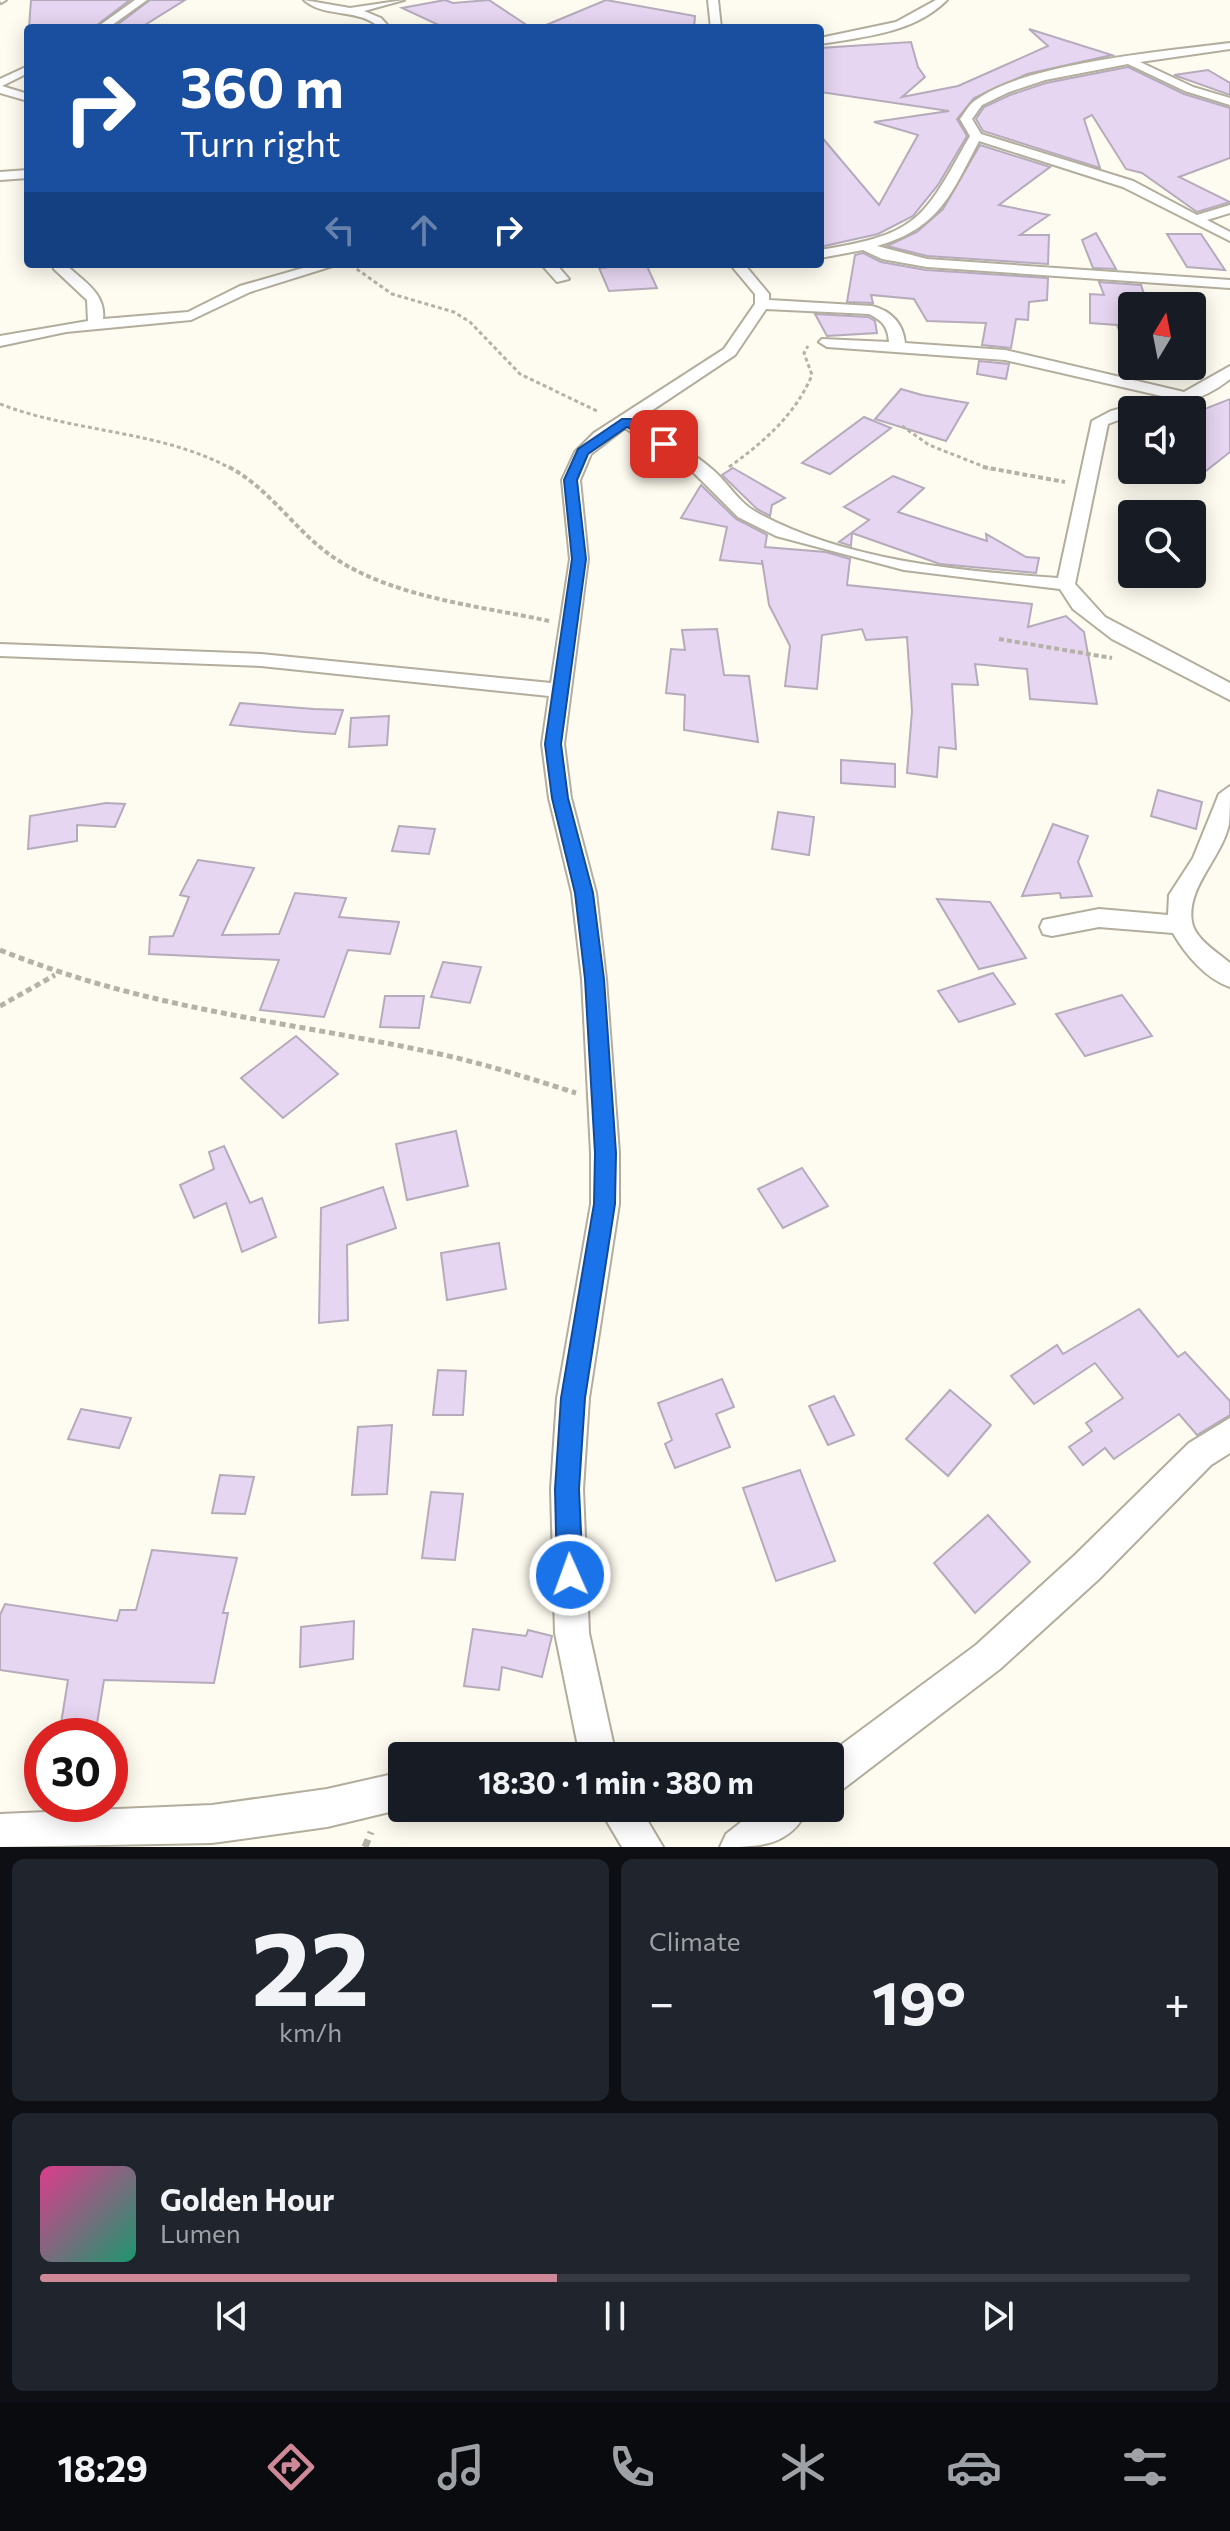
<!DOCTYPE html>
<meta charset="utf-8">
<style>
body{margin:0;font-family:Commissioner,sans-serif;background:#20242c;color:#f1f3f6;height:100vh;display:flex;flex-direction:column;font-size:30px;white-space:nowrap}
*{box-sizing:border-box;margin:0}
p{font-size:26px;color:#9ea1a6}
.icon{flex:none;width:44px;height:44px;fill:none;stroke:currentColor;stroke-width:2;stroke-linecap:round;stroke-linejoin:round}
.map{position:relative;height:1847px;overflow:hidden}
.panel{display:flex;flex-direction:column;gap:12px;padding:12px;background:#0d0f14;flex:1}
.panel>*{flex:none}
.hud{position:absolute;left:24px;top:24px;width:800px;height:244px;border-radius:8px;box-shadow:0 4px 20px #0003;background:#1a4fa0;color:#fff;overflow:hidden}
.needle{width:52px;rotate:10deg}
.buttons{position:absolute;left:1118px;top:292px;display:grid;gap:16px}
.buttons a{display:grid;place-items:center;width:88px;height:88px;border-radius:8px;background:#171b24;box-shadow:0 4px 20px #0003;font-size:40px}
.speed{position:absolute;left:24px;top:1718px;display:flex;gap:16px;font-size:40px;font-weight:700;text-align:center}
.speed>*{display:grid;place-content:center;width:104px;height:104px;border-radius:50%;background:#171b24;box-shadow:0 4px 20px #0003;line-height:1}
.speed .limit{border:12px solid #d22;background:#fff;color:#111}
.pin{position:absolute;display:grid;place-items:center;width:68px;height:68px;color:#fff;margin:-34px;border-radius:16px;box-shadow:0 4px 12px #0006}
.me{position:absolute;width:88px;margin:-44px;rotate:358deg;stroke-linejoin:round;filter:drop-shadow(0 0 6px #0008)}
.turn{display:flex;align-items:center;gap:28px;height:168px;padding:0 24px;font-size:36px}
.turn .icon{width:104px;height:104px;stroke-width:2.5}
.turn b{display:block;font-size:56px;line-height:68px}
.lanes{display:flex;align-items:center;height:76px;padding:0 24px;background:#0003;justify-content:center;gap:40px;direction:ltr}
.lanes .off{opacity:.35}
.big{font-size:60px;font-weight:700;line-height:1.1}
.panel .widget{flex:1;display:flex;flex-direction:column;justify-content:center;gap:12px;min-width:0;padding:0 28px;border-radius:12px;background:#20242c}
.panel .dial{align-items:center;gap:0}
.dial b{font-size:104px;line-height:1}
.song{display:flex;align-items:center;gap:24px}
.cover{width:96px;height:96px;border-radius:12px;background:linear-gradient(135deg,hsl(330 70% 55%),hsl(160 70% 35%))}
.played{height:8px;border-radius:4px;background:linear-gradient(90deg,#ce8898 45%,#363941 45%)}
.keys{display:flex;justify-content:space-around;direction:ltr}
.heat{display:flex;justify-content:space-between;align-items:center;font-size:44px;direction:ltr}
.panel .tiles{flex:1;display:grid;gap:12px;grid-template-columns:1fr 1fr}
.widget:last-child{grid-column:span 2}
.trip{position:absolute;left:388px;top:1742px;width:456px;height:80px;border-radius:8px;background:#171b24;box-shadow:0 4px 20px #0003;font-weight:700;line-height:80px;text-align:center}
.menu{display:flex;height:128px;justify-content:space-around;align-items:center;background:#090b0e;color:#9ea1a6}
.menu .icon{width:56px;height:56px}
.menu .current{color:#ce8898}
.menu b{font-size:36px;color:#f1f3f6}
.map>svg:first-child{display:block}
.building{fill:#e7d6f1;stroke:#b5abbb;stroke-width:2}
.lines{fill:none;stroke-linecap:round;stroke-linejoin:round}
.minor-casing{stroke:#b2ad9c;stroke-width:4}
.path-far3{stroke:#b4b2a8;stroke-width:3;stroke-dasharray:4 3;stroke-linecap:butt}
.path-far2{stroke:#b4b2a8;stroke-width:4;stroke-dasharray:5 3;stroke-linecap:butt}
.path-far1{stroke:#b4b2a8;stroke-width:5;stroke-dasharray:6 4;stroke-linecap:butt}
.path{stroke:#b4b2a8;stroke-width:7;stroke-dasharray:8 6;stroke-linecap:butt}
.minor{fill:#fff;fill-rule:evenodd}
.route{fill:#1a73e8;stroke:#114b97;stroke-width:2}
</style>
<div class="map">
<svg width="1230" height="1847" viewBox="0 0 1230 1847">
<rect width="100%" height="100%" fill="#fefbf0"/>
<!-- building -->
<g class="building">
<polygon points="31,0 130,0 93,28 29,28"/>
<polygon points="150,0 185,0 140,28 113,28"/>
<polygon points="445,0 453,3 489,0 531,28 445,28 402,8"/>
<polygon points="606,0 695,16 694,28 539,28"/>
<polygon points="1029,29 1112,55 1027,74 974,98 957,119 967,136 938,185 913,216 878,234 820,247 820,135 879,205 918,135 874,122 949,111 820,92 820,48 911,42 918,67 925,77 902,97 958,86 1048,46"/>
<polygon points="1128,67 1184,94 1230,108 1230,158 1179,177 1230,202 1197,212 1142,173 1126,169 1092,115 1084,119 1100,168 983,131 976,119 984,107 1010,95 1046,83"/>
<polygon points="1208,70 1230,83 1230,95 1174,75"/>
<polygon points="980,145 1050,167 999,205 1049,215 1020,235 1049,235 1048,264 927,256 887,246 917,232 943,209"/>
<polygon points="1096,233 1116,269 1093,268 1082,240"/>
<polygon points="1167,234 1201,234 1225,270 1187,267"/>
<polygon points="863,253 881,262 926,270 1048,278 1047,300 1029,302 1028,320 1016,319 1011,348 982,345 986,323 927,321 914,299 871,295 873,303 847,302 855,255"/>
<polygon points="646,264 657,288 609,291 599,268"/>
<polygon points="1099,282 1141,285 1148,306 1132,306 1132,360 1117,325 1090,323 1090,294 1104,295"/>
<polygon points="815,314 868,317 875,321 877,333 827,336"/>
<polygon points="979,361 1009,364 1006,379 977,374"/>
<polygon points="901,389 922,395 968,403 946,441 875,419"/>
<polygon points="1230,399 1230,452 1192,482 1192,414"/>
<polygon points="864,417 891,428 830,474 802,463"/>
<polygon points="733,468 785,498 772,505 770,516 757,509 722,475"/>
<polygon points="893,476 924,488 898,512 987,541 986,534 1026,557 1039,558 1036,573 940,564 852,533 851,546 839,542 869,520 844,507"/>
<polygon points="701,485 736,519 767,535 765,547 826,552 850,559 847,585 1032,604 1028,627 1066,616 1084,632 1097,704 1030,699 1027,669 975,664 978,685 952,684 956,749 939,747 937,777 907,773 912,711 907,637 866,640 862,629 822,635 817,689 785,686 790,646 769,605 762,560 762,564 720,560 727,527 681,518"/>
<polygon points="717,629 724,675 749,676 758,742 684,730 685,695 666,693 671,649 685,650 682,630"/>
<polygon points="240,703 314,709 343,710 335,734 305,732 230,725"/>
<polygon points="389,716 387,745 349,747 351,718"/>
<polygon points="841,760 895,764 895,787 841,783"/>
<polygon points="1158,790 1202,802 1196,829 1151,816"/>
<polygon points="106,803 125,804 115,827 77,825 77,841 28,849 30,816"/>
<polygon points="778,812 814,817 809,855 772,849"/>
<polygon points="1053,824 1088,836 1078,862 1092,896 1061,898 1060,893 1022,896"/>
<polygon points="399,826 435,829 429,854 392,851"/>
<polygon points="198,860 254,868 222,935 279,934 295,893 346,898 339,917 399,922 390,954 348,950 324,1017 260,1010 279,960 149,954 150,937 173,936 189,897 180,895"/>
<polygon points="937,899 990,902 1026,958 979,969"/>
<polygon points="443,962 481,967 470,1003 431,997"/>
<polygon points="993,973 1015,1004 959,1022 938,991"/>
<polygon points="1122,995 1152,1036 1085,1056 1056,1014"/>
<polygon points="385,996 424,996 419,1028 380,1027"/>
<polygon points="296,1036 338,1074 283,1118 241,1078"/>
<polygon points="456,1131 468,1186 407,1200 396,1144"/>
<polygon points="224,1146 250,1203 262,1198 276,1237 242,1252 226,1203 194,1218 180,1185 214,1169 209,1152"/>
<polygon points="802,1168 828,1206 783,1228 758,1189"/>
<polygon points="383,1187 396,1228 347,1245 348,1320 319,1323 321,1208"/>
<polygon points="499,1243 506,1289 447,1300 441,1253"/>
<polygon points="1139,1309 1178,1357 1185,1352 1230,1401 1230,1415 1197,1435 1179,1414 1114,1459 1105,1448 1083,1465 1069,1447 1092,1431 1086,1423 1123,1398 1095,1363 1034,1404 1011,1376 1057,1345 1063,1354"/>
<polygon points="438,1370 466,1371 463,1415 433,1415"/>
<polygon points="722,1379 734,1407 716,1414 730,1447 675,1468 665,1444 672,1440 658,1403"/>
<polygon points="950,1390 991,1425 948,1476 906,1439"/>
<polygon points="834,1396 854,1435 828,1445 809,1406"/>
<polygon points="81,1409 131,1418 119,1448 68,1439"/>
<polygon points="392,1425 387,1494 352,1495 358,1427"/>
<polygon points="800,1470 835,1561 776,1581 743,1488"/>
<polygon points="220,1475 254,1477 245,1514 212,1513"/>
<polygon points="431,1492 463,1494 455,1560 422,1558"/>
<polygon points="988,1515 1030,1562 975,1613 934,1563"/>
<polygon points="152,1550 237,1558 223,1613 228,1613 214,1683 104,1680 95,1736 59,1736 68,1680 0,1670 0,1615 5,1604 117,1621 120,1610 136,1610"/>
<polygon points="354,1621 353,1659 300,1667 301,1627"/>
<polygon points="473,1629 526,1636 528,1630 552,1636 542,1677 502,1667 499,1690 464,1686"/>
</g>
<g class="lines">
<!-- minor casing -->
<g class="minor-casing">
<g id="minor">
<polygon points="0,0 6,0 1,3"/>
<polygon points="135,0 147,0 108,28 96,28"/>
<path d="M304 0 350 8 404 0 364 11 381 18 390 28C377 28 373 20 360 17 341 11 320 14 304 0Z"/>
<polygon points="708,0 718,0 721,28 711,28"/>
<path d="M936 0H947C914 33 864 37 820 44V38L896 22Z"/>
<path d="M1230 43V49L1140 62 1193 87 1230 98V105L1185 91 1128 64 1045 80 1009 92 982 105 972 119 981 134 1133 181 1197 215 1230 205V213L1207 220 1230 232V241L1123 187 979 141C951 194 940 228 877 246L927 259 1230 280V288L927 267 882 259 863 250 820 258V250C920 234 923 219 970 136L960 119C965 113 969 104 976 100 1025 63 1167 51 1230 43Z"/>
<polygon points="28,66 28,73 2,86 28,94 28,101 0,93 0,79"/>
<polygon points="28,170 28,178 0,180 0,172"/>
<path d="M53 264H65C83 281 106 293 103 319L188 312 240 286 317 264H339L250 292 191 320 66 332 0 346V336L88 321 87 300 54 269Z"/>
<polygon points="541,264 556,264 569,279 557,282"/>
<path d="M730 264H744L769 294V300L872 306C891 311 903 323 905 343L1005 350 1184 392 1230 366V379C1203 401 1167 410 1132 410V415L1108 424 1075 584 1105 617 1230 683V700L1112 639 1073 609 1060 589 904 570 776 536 738 517 692 471 625 428 591 454 580 480 588 559 564 744 571 798 596 893 606 979 619 1153V1204L589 1398 583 1489 589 1633 616 1756H580L555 1633 551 1489 557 1398 591 1204V1153L582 979 572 893 549 798 542 744 549 696 261 666 0 656V644L261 654 551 683 570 559 562 480 575 452 594 433 724 349 755 304V294ZM766 309 869 314C883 321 888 327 889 342L822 339 819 342 827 347 1005 360 1166 397 1111 411 1092 421 1058 578C959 571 845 561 756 512 738 502 728 483 713 470 690 450 662 436 636 421L735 355Z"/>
<path d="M1230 786C1230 798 1230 813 1229 824 1222 858 1186 887 1192 922 1195 939 1217 952 1230 963V987C1206 979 1185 954 1173 933L1099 927 1052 936 1043 934 1040 927 1043 920 1099 909 1168 915 1169 895 1193 858 1219 794Z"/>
<polygon points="1230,1418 1230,1453 1211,1465 1099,1579 1000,1669 843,1789 830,1794 830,1756 826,1756 976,1645 1075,1555 1189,1443"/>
<polygon points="402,1772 402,1808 406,1808 327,1827 212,1843 0,1847 0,1814 212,1805 327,1789"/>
<polygon points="599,1808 640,1808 663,1847 622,1847"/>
<path d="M759 1808H808C791 1847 758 1847 720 1847L726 1834Z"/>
</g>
</g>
<!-- path-far3 -->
<g class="path-far3">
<polyline points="351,265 392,294 454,312 470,322 520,374 599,412"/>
<path d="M0 404C75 433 161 430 232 469"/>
<polyline points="902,426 929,445 990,469"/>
<path d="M729 467C764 442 795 415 812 375L804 353 808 346"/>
</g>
<!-- path-far2 -->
<g class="path-far2">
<path d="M229 467C271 489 296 533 336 559 396 598 480 606 549 621"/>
<polyline points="983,467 1065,482"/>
<polyline points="999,639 1112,658"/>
</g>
<!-- path-far1 -->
<g class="path-far1">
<path d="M0 950C146 1009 279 1020 430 1052 480 1062 528 1078 576 1093"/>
<polyline points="0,1006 55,975"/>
</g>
<!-- path -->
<polyline class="path" points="365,1847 371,1832"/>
<!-- minor -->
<use href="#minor" class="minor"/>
</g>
<!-- route -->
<polygon class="route" points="622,419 631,419 671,444 660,447 627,427 588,454 577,480 586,559 561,744 568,798 593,893 604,979 616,1153 615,1204 585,1398 579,1489 583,1575 579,1584 570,1588 561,1584 557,1575 555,1489 561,1398 594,1204 595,1153 585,979 575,893 552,798 545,744 572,559 564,480 578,449"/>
</svg>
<div class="buttons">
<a><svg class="needle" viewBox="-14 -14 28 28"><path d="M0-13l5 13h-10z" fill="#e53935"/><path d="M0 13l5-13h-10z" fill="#9ea1a6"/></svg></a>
<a><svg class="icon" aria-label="sound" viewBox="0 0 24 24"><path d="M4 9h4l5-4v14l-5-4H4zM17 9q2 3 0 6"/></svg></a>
<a><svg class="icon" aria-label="search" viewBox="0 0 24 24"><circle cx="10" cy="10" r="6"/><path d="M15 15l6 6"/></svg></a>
</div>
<div class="speed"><div class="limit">30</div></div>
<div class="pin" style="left:664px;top:444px;background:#d93025"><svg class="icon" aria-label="arrive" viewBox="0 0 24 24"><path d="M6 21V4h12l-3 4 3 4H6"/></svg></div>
<svg class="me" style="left:570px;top:1575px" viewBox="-20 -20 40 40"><circle r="17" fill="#1a73e8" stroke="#fff" stroke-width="3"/><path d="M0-11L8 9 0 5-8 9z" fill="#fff"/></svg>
<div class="trip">18:30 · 1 min · 380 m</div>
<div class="hud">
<div class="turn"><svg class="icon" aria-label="right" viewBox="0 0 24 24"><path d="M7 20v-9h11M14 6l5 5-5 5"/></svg><div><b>360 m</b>Turn right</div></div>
<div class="lanes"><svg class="icon off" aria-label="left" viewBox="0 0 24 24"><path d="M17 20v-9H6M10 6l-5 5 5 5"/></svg><svg class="icon off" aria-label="ahead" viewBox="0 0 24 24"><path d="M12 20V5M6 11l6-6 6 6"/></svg><svg class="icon" aria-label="right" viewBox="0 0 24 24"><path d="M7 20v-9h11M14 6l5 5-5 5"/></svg></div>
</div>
</div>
<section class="panel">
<div class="tiles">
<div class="widget dial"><b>22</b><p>km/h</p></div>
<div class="widget"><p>Climate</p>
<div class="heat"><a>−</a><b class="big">19°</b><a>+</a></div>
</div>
<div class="widget">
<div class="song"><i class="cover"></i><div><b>Golden Hour</b><p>Lumen</p></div></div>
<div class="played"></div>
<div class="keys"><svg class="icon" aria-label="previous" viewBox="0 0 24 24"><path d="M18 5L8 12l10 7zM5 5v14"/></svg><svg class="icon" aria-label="pause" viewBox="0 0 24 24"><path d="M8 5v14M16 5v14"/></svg><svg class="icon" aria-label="next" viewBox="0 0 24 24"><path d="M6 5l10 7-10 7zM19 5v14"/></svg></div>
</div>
</div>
</section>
<nav class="menu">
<b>18:29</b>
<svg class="icon current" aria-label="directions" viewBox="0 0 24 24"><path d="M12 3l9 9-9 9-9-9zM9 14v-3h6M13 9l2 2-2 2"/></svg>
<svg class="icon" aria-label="music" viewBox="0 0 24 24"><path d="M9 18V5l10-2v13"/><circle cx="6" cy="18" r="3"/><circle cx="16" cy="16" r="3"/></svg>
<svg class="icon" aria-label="phone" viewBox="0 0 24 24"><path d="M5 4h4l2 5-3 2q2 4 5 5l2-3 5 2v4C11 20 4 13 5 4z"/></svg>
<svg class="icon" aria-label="climate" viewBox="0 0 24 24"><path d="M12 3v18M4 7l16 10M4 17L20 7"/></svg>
<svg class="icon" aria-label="car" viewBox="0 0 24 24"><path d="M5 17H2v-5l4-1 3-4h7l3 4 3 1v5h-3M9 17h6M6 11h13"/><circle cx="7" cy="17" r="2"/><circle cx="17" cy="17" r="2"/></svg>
<svg class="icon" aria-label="filters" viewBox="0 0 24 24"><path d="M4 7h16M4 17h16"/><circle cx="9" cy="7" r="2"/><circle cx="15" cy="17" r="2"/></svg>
</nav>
